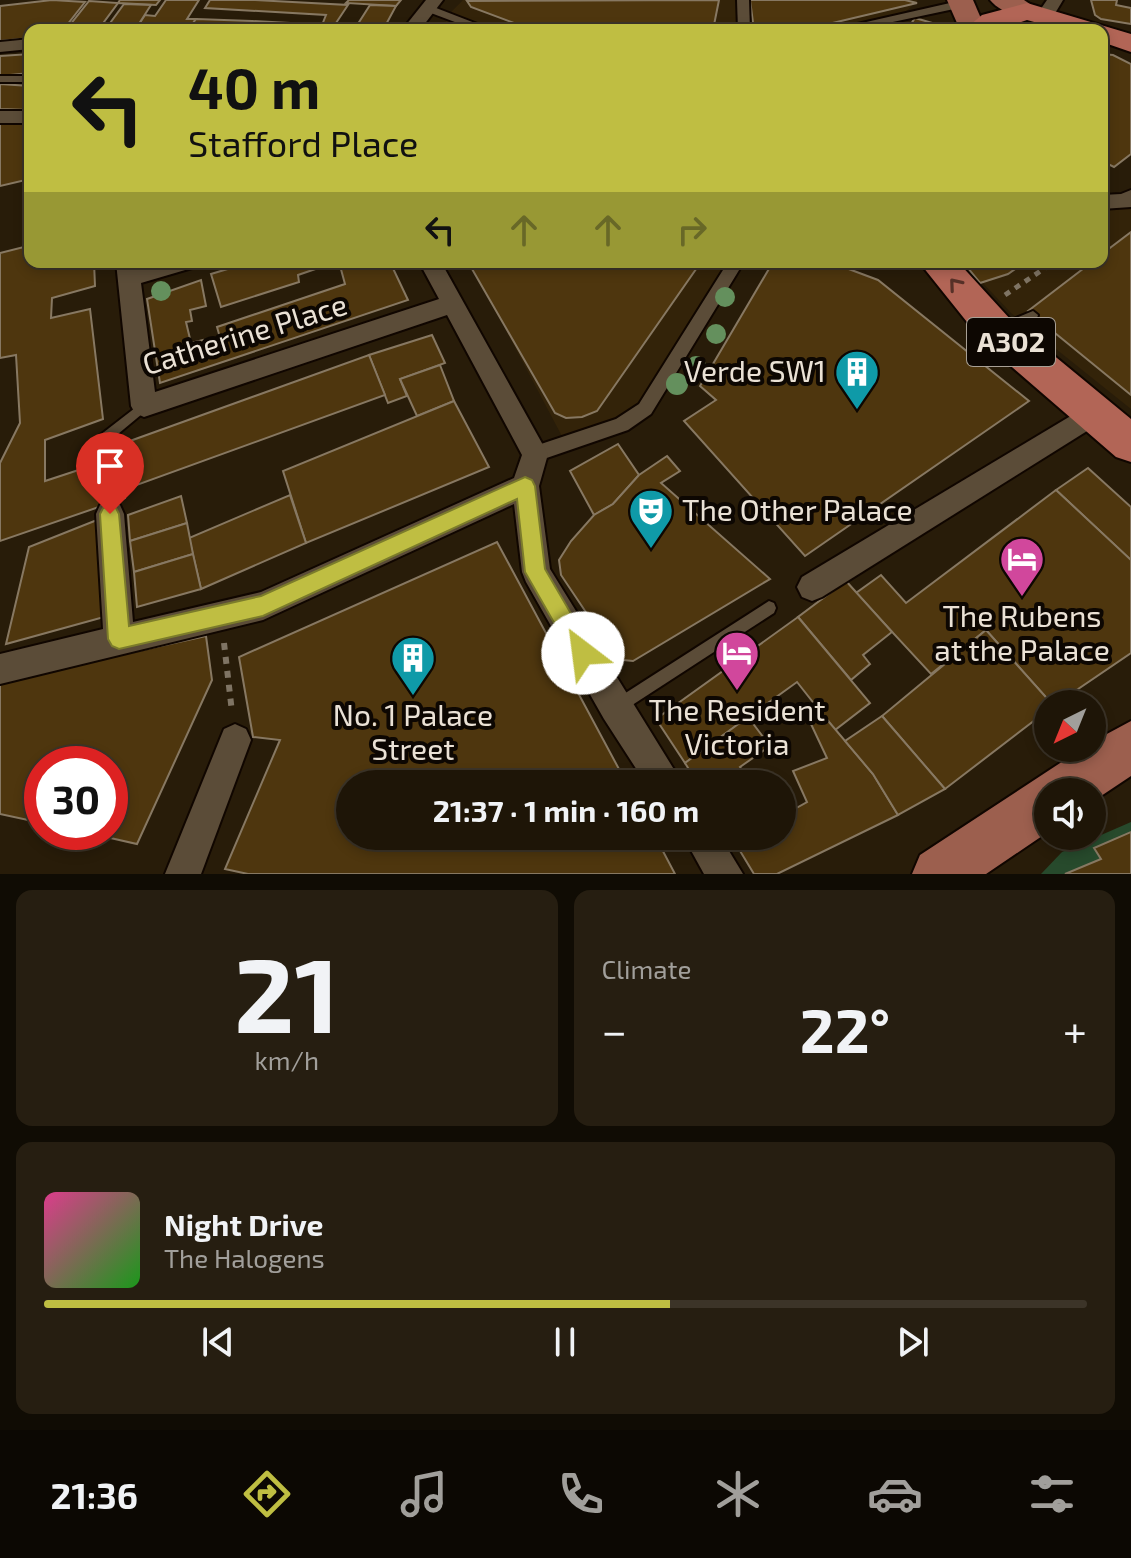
<!DOCTYPE html>
<meta charset="utf-8">
<style>
body{margin:0;font-family:"Exo 2",sans-serif;background:#261e11;color:#f1f3f6;height:100vh;display:flex;flex-direction:column;font-size:30px;white-space:nowrap}
*{box-sizing:border-box;margin:0}
p{font-size:26px;color:#a19f9b}
.icon{flex:none;width:44px;height:44px;fill:none;stroke:currentColor;stroke-width:2;stroke-linecap:round;stroke-linejoin:round}
.map{position:relative;height:874px;overflow:hidden}
.side{display:flex;flex-direction:column;gap:16px;padding:16px;background:#100c04;flex:1}
.side>*{flex:none}
.top-card{position:absolute;left:24px;top:24px;width:1084px;height:244px;border-radius:16px;box-shadow:0 4px 12px #0003,0 0 0 2px #3c3428;background:#bfbe42;color:#111;overflow:hidden}
.needle{width:52px;rotate:223deg}
.tools{position:absolute;left:1034px;top:690px;display:grid;gap:16px}
.tools a{display:grid;place-items:center;width:72px;height:72px;border-radius:50%;background:#1e1507;box-shadow:0 4px 12px #0003,0 0 0 2px #3c3428;font-size:40px}
.speed{position:absolute;left:24px;top:746px;display:flex;gap:16px;font-size:40px;font-weight:700;text-align:center}
.speed>*{display:grid;place-content:center;width:104px;height:104px;border-radius:50%;background:#1e1507;box-shadow:0 4px 12px #0003,0 0 0 2px #3c3428;line-height:1}
.speed .limit{border:12px solid #d22;background:#fff;color:#111}
.pin{position:absolute;display:grid;place-items:center;width:68px;height:68px;color:#fff;margin:-82px -34px;border-radius:50% 50% 50% 0;rotate:-45deg;box-shadow:0 0 8px #0007}
.pin .icon{rotate:45deg}
.me{position:absolute;width:88px;margin:-44px;rotate:330deg;stroke-linejoin:round;filter:drop-shadow(0 0 6px #0008)}
.turn{display:flex;align-items:center;gap:28px;height:168px;padding:0 32px;font-size:36px}
.turn .icon{width:104px;height:104px;stroke-width:2.5}
.turn b{display:block;font-size:56px;line-height:68px}
.lanes{display:flex;align-items:center;height:76px;padding:0 32px;background:#0003;justify-content:center;gap:40px;direction:ltr}
.lanes .off{opacity:.35}
.big{font-size:60px;font-weight:700;line-height:1.1}
.side .tile{flex:1;display:flex;flex-direction:column;justify-content:center;gap:12px;min-width:0;padding:0 28px;border-radius:16px;background:#261e11}
.side .dial{align-items:center;gap:0}
.dial b{font-size:104px;line-height:1}
.song{display:flex;align-items:center;gap:24px}
.cover{width:96px;height:96px;border-radius:12px;background:linear-gradient(135deg,hsl(330 70% 55%),hsl(120 70% 35%))}
.played{height:8px;border-radius:4px;background:linear-gradient(90deg,#bfbe42 60%,#3c3428 60%)}
.keys{display:flex;justify-content:space-around;direction:ltr}
.heat{display:flex;justify-content:space-between;align-items:center;font-size:44px;direction:ltr}
.side .tiles{flex:1;display:grid;gap:16px;grid-template-columns:1fr 1fr}
.tile:last-child{grid-column:span 2}
.trip{position:absolute;left:336px;top:770px;width:460px;height:80px;border-radius:40px;background:#1e1507;box-shadow:0 4px 12px #0003,0 0 0 2px #3c3428;font-weight:700;line-height:80px;text-align:center}
.tabs{display:flex;height:128px;justify-content:space-around;align-items:center;background:#0c0803;color:#a19f9b}
.tabs .icon{width:56px;height:56px}
.tabs .current{color:#bfbe42}
.tabs b{font-size:36px;color:#f1f3f6}
.map>svg:first-child{display:block}
.built{fill:#332309}
.green{fill:#274a2c}
.building{fill:#4e360e;stroke:#877862;stroke-width:2}
.lines{fill:none;stroke-linecap:round;stroke-linejoin:round}
.service-casing{stroke:#100600;stroke-width:4}
.pedestrian-casing{stroke:#100600;stroke-width:4}
.minor-casing{stroke:#100600;stroke-width:4}
.primary-casing{stroke:#100600;stroke-width:4}
.trunk-casing{stroke:#100600;stroke-width:4}
.path-far1{stroke:#7f7464;stroke-width:5;stroke-dasharray:6 6;stroke-linecap:butt}
.path{stroke:#7f7464;stroke-width:6;stroke-dasharray:7 7;stroke-linecap:butt}
.service{fill:#5b4c38;fill-rule:evenodd}
.pedestrian{fill:#5b4c38;fill-rule:evenodd}
.minor{fill:#5b4c38;fill-rule:evenodd}
.primary{fill:#9c5f4e;fill-rule:evenodd}
.trunk{fill:#b26556;fill-rule:evenodd}
.tree{fill:#64905d}
.oneway{stroke:#573128}
.route{fill:#bfbe42;stroke:#7c7c2b;stroke-width:2}
.labels{text-anchor:middle;stroke-width:8;stroke-linejoin:round;paint-order:stroke}
.shield{fill:#0d0702;stroke:#a8a096;stroke-width:2}
.shield-label{font-size:28px;font-weight:bold;fill:#eae1d5}
.street-label{font-size:30px;fill:#eae1d5;stroke:#0d0702}
.poi-label{font-size:30px;fill:#eae1d5;stroke:#0d0702}
</style>
<div class="map">
<svg width="1131" height="874" viewBox="0 0 1131 874">
<rect width="100%" height="100%" fill="#281c09"/>
<!-- built -->
<g class="built">
<polygon points="463,0 918,0 895,22 894,30 441,30 451,12"/>
<polygon points="1102,191 1131,203 1131,409 1011,313 963,262 1102,262"/>
<polygon points="470,262 742,262 654,404 565,442"/>
</g>
<!-- green -->
<polygon class="green" points="1131,822 1131,874 1041,874 1062,852"/>
<!-- building -->
<g class="building">
<polygon points="52,0 85,2 63,30 30,30 30,38 0,41 0,6"/>
<polygon points="120,0 160,0 156,5 118,3"/>
<polygon points="166,0 199,0 187,19 196,19 188,30 135,30 145,15 155,16"/>
<polygon points="210,0 255,0 348,5 334,26 322,25 326,15 205,8"/>
<polygon points="349,0 401,0 396,6 346,3"/>
<polygon points="719,0 713,30 533,30 471,7 467,1"/>
<polygon points="750,0 905,0 917,3 803,30 754,30"/>
<polygon points="1091,0 1117,0 1116,5 1131,8 1131,24 1101,19 1095,15"/>
<polygon points="89,1 118,3 98,30 66,30"/>
<polygon points="124,4 151,5 135,30 105,30"/>
<polygon points="370,5 396,6 383,30 354,30"/>
<polygon points="915,18 953,29 907,30"/>
<polygon points="196,19 252,21 343,26 341,30 188,30"/>
<polygon points="30,54 30,73 0,76 0,56"/>
<polygon points="1102,54 1113,55 1131,64 1131,154 1114,167 1102,161"/>
<polygon points="0,84 30,86 30,110 0,109"/>
<polygon points="30,122 30,179 0,186 0,123"/>
<polygon points="30,209 30,262 94,262 95,286 52,298 51,318 90,309 103,419 45,440 45,481 118,457 125,498 0,541 0,463 20,423 16,355 0,358 0,253 28,246"/>
<polygon points="1131,232 1131,395 1028,311 1092,262 1102,262 1102,254"/>
<polygon points="251,262 336,262 298,275 299,282 221,307 211,274"/>
<polygon points="339,262 390,262 408,300 160,383 147,299 201,280 206,306 190,310 192,321 186,322 191,343 203,340 204,346 221,341 217,327 345,284"/>
<polygon points="468,262 701,262 597,411 582,417 566,418 555,413"/>
<polygon points="773,262 830,262 878,280 1029,401 805,556 684,421 716,400 700,386"/>
<polygon points="963,262 1025,262 1008,274 980,283"/>
<polygon points="432,335 445,363 400,379 407,396 388,403 369,355"/>
<polygon points="369,355 385,395 123,490 116,446"/>
<polygon points="440,365 454,401 417,416 400,379"/>
<polygon points="454,401 489,467 306,543 283,471"/>
<polygon points="618,444 639,475 613,504 594,515 570,471"/>
<polygon points="667,456 680,471 661,483 770,579 633,661 623,660 614,654 561,575 559,560 571,541 594,515 613,504 639,475"/>
<polygon points="1088,468 1131,507 1131,560 1056,490"/>
<polygon points="1056,490 1131,560 1131,653 1056,704 1052,704 986,630 931,674 856,593 881,575 906,603"/>
<polygon points="290,495 306,543 201,589 189,538"/>
<polygon points="181,496 187,523 130,541 128,515"/>
<polygon points="97,520 104,617 6,644 29,547"/>
<polygon points="187,523 193,554 134,572 130,541"/>
<polygon points="497,542 627,784 350,784 350,836 655,836 675,874 248,874 225,869 280,740 253,737 239,657"/>
<polygon points="193,554 201,589 137,607 134,572"/>
<polygon points="846,581 892,632 863,655 870,664 851,680 798,617"/>
<polygon points="798,617 870,703 835,730 797,682 685,763 656,719"/>
<polygon points="986,630 1052,704 1048,704 1048,710 945,789 882,716"/>
<polygon points="206,636 212,680 137,844 84,832 110,832 110,764 42,764 42,823 0,814 0,681"/>
<polygon points="824,716 873,774 898,815 777,874 754,874 731,836 782,836 782,816 807,802 793,771 827,758 810,722"/>
<polygon points="882,716 945,789 898,815 873,774 845,741"/>
<polygon points="748,717 770,746 740,767 752,784 698,784 685,763"/>
<polygon points="1131,832 1131,874 1065,874 1101,859 1094,848"/>
</g>
<g class="lines">
<!-- service casing -->
<g class="service-casing">
<g id="service">
<rect x="0" y="76" width="30" height="6"/>
<polygon points="1033,311 1038,315 1037,318 1000,333 995,329 996,326"/>
<polygon points="144,401 148,403 150,406 148,409 94,454 90,455 86,454 84,450 86,446"/>
<polygon points="769,601 774,603 776,608 774,613 623,711 618,713 613,711 611,706 613,701"/>
</g>
</g>
<!-- pedestrian casing -->
<g class="pedestrian-casing">
<g id="pedestrian">
<polygon points="737,0 749,0 750,30 738,30"/>
<polygon points="950,3 956,7 954,9 855,30 831,30"/>
<polygon points="423,6 431,6 493,30 476,30 423,10"/>
<polygon points="728,262 744,262 651,414 628,430 535,462 529,460 526,454 529,448 616,419 639,404"/>
</g>
</g>
<!-- minor casing -->
<g class="minor-casing">
<g id="minor">
<polygon points="426,0 443,0 420,30 402,30"/>
<polygon points="1047,0 1063,0 1051,20 1045,21 1036,16"/>
<polygon points="30,39 30,49 0,52 0,42"/>
<rect x="0" y="111" width="30" height="12"/>
<polygon points="1131,190 1131,207 1102,209 1102,195 1121,194"/>
<polygon points="116,262 138,262 139,267 155,262 195,262 192,268 141,283 155,392 439,299 419,262 441,262 548,454 539,486 550,569 683,784 646,784 604,719 526,582 522,572 514,504 263,620 0,684 0,654 103,629 96,514 100,505 110,501 120,505 124,514 133,622 261,592 514,478 522,455 447,315 144,417 135,413 131,406"/>
<polygon points="1094,402 1103,405 1107,413 1103,421 822,597 812,601 802,597 797,587 802,577"/>
<polygon points="235,724 246,729 251,740 201,874 165,874 224,729"/>
<polygon points="683,836 720,836 743,874 704,874"/>
</g>
</g>
<!-- primary casing -->
<g class="primary-casing">
<g id="primary">
<polygon points="947,0 973,0 986,30 960,30"/>
<path d="M990 0H1024L1040 11 1036 17C1021 20 1000 12 990 0Z"/>
<polygon points="1131,721 1131,776 1092,802 1092,792 1048,792 1048,832 986,874 912,874 920,855 1083,748 1092,748 1092,742"/>
</g>
</g>
<!-- trunk casing -->
<g class="trunk-casing">
<g id="trunk">
<polygon points="1027,3 1131,34 1131,52 1102,42 1102,30 1063,30 1027,20 997,30 964,30 982,15"/>
<polygon points="919,262 958,262 1011,320 1131,419 1131,462 1116,457 983,342"/>
</g>
</g>
<!-- path-far1 -->
<polyline class="path-far1" points="1005,295 1054,262"/>
<!-- path -->
<polyline class="path" points="224,643 232,712"/>
<!-- service -->
<use href="#service" class="service"/>
<!-- pedestrian -->
<use href="#pedestrian" class="pedestrian"/>
<!-- minor -->
<use href="#minor" class="minor"/>
<!-- primary -->
<use href="#primary" class="primary"/>
<!-- trunk -->
<use href="#trunk" class="trunk"/>
</g>
<!-- trees -->
<g class="tree">
<circle cx="161" cy="291" r="10"/>
<circle cx="725" cy="297" r="10"/>
<circle cx="716" cy="334" r="10"/>
<circle cx="696" cy="366" r="10"/>
<circle cx="677" cy="384" r="11"/>
</g>
<!-- one-way arrows -->
<defs><path id="oneway-chevron" d="M-2-3.5L2.5 0L-2 3.5" fill="none" stroke-width="1.6" stroke-linecap="round" stroke-linejoin="round" transform="scale(2)"/></defs>
<use class="oneway" href="#oneway-chevron" transform="translate(955 284) rotate(-130)"/>
<!-- route -->
<polygon class="route" points="525,477 532,480 535,486 545,569 594,653 591,661 583,664 576,661 525,572 517,499 263,616 119,649 112,646 108,639 100,514 103,508 110,506 116,508 119,514 129,626 261,596"/>
<!-- icons -->
<defs>
<g id="building-pin" transform="scale(2.3)"><path d="M0 17L-7.5 6A9.5 9.5 0 1 1 7.5 6Z" fill="#0f9aa8" stroke="#0d0702"/><path d="M-4-6H4V6H1V3H-1V6H-4ZM-2.5-4.3h1.7v1.8h-1.7ZM.8-4.3h1.7v1.8H.8ZM-2.5-1h1.7V.8h-1.7ZM.8-1h1.7V.8H.8Z" fill="#fff"/></g>
<g id="theatre-pin" transform="scale(2.3)"><path d="M0 17L-7.5 6A9.5 9.5 0 1 1 7.5 6Z" fill="#0f9aa8" stroke="#0d0702"/><path d="M-5-5.5Q0-4 5-5.5V0Q5 5 0 6Q-5 5-5 0ZM-3.3-2.5H-1v1.5H-3.3ZM1-2.5H3.3v1.5H1ZM-2.8 1Q0 5.5 2.8 1Z" fill="#fff"/></g>
<g id="hotel-pin" transform="scale(2.3)"><path d="M0 17L-7.5 6A9.5 9.5 0 1 1 7.5 6Z" fill="#d1479c" stroke="#0d0702"/><path d="M-6-4.5h1.5V1H6V5H4.5V3h-9V5H-6ZM-4 0a1.8 1.8 0 1 1 3.6 0ZM.5 0V-2.5h3Q6-2.5 6 0Z" fill="#fff"/></g>
</defs>
<g fill-rule="evenodd">
<use href="#building-pin" x="857" y="372"/>
<use href="#theatre-pin" x="651" y="511"/>
<use href="#hotel-pin" x="1022" y="559"/>
<use href="#hotel-pin" x="737" y="653"/>
<use href="#building-pin" x="413" y="658"/>
</g>
<g class="labels">
<!-- shield labels -->
<rect class="shield" x="967" y="318" width="88" height="48" rx="6"/>
<g class="shield-label">
<text x="1011" y="352">A302</text>
</g>
<!-- street labels -->
<g class="street-label">
<text transform="translate(245 335) rotate(-17)" y="10">Catherine Place</text>
</g>
<!-- poi labels -->
<g class="poi-label">
<text x="826" y="382" text-anchor="end">Verde SW1</text>
<text x="682" y="521" text-anchor="start">The Other Palace</text>
<text x="1022" y="627">The Rubens<tspan x="1022" dy="34">at the Palace</tspan></text>
<text x="737" y="721">The Resident<tspan x="737" dy="34">Victoria</tspan></text>
<text x="413" y="726">No. 1 Palace<tspan x="413" dy="34">Street</tspan></text>
</g>
</g>
</svg>
<div class="tools">
<a><svg class="needle" viewBox="-14 -14 28 28"><path d="M0-13l5 13h-10z" fill="#e53935"/><path d="M0 13l5-13h-10z" fill="#a19f9b"/></svg></a>
<a><svg class="icon" aria-label="sound" viewBox="0 0 24 24"><path d="M4 9h4l5-4v14l-5-4H4zM17 9q2 3 0 6"/></svg></a>
</div>
<div class="speed"><div class="limit">30</div></div>
<div class="pin" style="left:110px;top:514px;background:#d93025"><svg class="icon" aria-label="arrive" viewBox="0 0 24 24"><path d="M6 21V4h12l-3 4 3 4H6"/></svg></div>
<svg class="me" style="left:583px;top:653px" viewBox="-20 -20 40 40"><circle r="19" fill="#fff"/><path d="M0-13L10 11 0 6-10 11z" fill="#bfbe42"/></svg>
<div class="trip">21:37 · 1 min · 160 m</div>
<div class="top-card">
<div class="turn"><svg class="icon" aria-label="left" viewBox="0 0 24 24"><path d="M17 20v-9H6M10 6l-5 5 5 5"/></svg><div><b>40 m</b>Stafford Place</div></div>
<div class="lanes"><svg class="icon" aria-label="left" viewBox="0 0 24 24"><path d="M17 20v-9H6M10 6l-5 5 5 5"/></svg><svg class="icon off" aria-label="ahead" viewBox="0 0 24 24"><path d="M12 20V5M6 11l6-6 6 6"/></svg><svg class="icon off" aria-label="ahead" viewBox="0 0 24 24"><path d="M12 20V5M6 11l6-6 6 6"/></svg><svg class="icon off" aria-label="right" viewBox="0 0 24 24"><path d="M7 20v-9h11M14 6l5 5-5 5"/></svg></div>
</div>
</div>
<section class="side">
<div class="tiles">
<div class="tile dial"><b>21</b><p>km/h</p></div>
<div class="tile"><p>Climate</p>
<div class="heat"><a>−</a><b class="big">22°</b><a>+</a></div>
</div>
<div class="tile">
<div class="song"><i class="cover"></i><div><b>Night Drive</b><p>The Halogens</p></div></div>
<div class="played"></div>
<div class="keys"><svg class="icon" aria-label="previous" viewBox="0 0 24 24"><path d="M18 5L8 12l10 7zM5 5v14"/></svg><svg class="icon" aria-label="pause" viewBox="0 0 24 24"><path d="M8 5v14M16 5v14"/></svg><svg class="icon" aria-label="next" viewBox="0 0 24 24"><path d="M6 5l10 7-10 7zM19 5v14"/></svg></div>
</div>
</div>
</section>
<nav class="tabs">
<b>21:36</b>
<svg class="icon current" aria-label="directions" viewBox="0 0 24 24"><path d="M12 3l9 9-9 9-9-9zM9 14v-3h6M13 9l2 2-2 2"/></svg>
<svg class="icon" aria-label="music" viewBox="0 0 24 24"><path d="M9 18V5l10-2v13"/><circle cx="6" cy="18" r="3"/><circle cx="16" cy="16" r="3"/></svg>
<svg class="icon" aria-label="phone" viewBox="0 0 24 24"><path d="M5 4h4l2 5-3 2q2 4 5 5l2-3 5 2v4C11 20 4 13 5 4z"/></svg>
<svg class="icon" aria-label="climate" viewBox="0 0 24 24"><path d="M12 3v18M4 7l16 10M4 17L20 7"/></svg>
<svg class="icon" aria-label="car" viewBox="0 0 24 24"><path d="M5 17H2v-5l4-1 3-4h7l3 4 3 1v5h-3M9 17h6M6 11h13"/><circle cx="7" cy="17" r="2"/><circle cx="17" cy="17" r="2"/></svg>
<svg class="icon" aria-label="filters" viewBox="0 0 24 24"><path d="M4 7h16M4 17h16"/><circle cx="9" cy="7" r="2"/><circle cx="15" cy="17" r="2"/></svg>
</nav>
